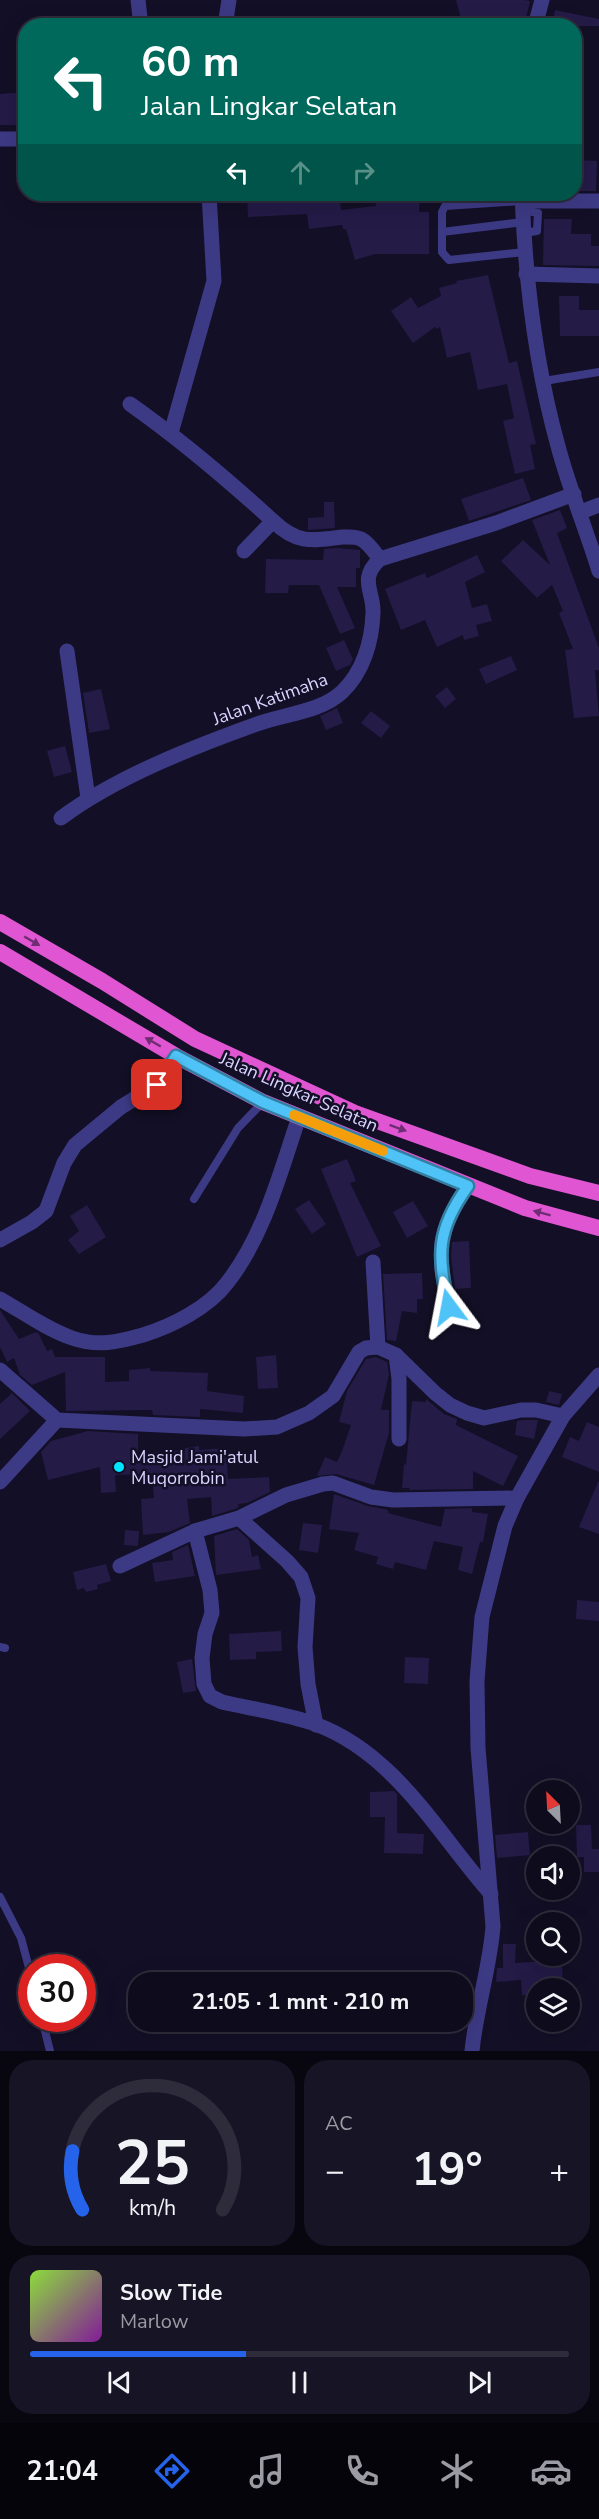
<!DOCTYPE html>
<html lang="id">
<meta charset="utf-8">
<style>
body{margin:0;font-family:"Nunito Sans",sans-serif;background:#171425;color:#f1f3f6;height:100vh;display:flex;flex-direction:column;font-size:22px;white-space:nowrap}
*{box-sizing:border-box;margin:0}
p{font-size:20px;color:#9b9ba3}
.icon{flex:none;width:33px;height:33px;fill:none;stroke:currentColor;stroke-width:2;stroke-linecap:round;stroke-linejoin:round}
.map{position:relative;height:2051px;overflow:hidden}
.drawer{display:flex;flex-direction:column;gap:9px;padding:9px;background:#08060f;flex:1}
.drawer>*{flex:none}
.hud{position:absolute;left:18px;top:18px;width:564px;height:183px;border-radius:24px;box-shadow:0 6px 24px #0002,0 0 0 2px #2e2b3b;background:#00695c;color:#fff;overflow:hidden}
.needle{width:39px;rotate:336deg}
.buttons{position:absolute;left:526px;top:1780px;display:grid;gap:12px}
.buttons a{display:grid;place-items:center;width:54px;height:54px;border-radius:50%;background:#0e0b1c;box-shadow:0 6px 24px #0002,0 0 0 2px #2e2b3b;font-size:30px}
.speed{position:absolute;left:18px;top:1954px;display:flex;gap:12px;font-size:30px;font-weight:700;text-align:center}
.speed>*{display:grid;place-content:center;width:78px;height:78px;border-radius:50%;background:#0e0b1c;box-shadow:0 6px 24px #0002,0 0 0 2px #2e2b3b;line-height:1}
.speed .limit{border:9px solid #d22;background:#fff;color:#111}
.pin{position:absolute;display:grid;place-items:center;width:51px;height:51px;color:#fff;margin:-26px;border-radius:12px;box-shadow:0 3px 9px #0006}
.me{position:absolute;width:66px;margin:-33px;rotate:347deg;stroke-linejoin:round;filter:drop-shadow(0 0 4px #0008)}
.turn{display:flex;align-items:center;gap:21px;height:126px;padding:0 24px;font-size:27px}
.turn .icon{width:78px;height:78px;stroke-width:2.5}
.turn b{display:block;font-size:42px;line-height:51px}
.lanes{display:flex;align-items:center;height:57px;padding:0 24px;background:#0003;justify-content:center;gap:30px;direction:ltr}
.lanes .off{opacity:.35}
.big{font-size:45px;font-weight:700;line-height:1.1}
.drawer .card{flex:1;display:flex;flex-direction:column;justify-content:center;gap:9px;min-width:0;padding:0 21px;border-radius:24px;background:#171425}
.drawer .dial{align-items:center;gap:0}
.dial svg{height:156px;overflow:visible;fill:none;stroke:#2e2b3b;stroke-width:7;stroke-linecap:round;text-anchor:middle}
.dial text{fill:#f1f3f6;stroke:none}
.song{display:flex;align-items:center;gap:18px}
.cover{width:72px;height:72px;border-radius:9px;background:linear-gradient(135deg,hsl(90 70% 55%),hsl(290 70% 35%))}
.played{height:6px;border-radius:3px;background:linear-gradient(90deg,#2563eb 40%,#2e2b3b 40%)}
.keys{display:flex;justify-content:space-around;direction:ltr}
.heat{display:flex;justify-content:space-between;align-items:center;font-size:33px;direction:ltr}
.drawer .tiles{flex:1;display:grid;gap:9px;grid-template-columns:1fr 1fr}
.card:last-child{grid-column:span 2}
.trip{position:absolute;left:128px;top:1972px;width:345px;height:60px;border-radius:24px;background:#0e0b1c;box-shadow:0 6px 24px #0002,0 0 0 2px #2e2b3b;font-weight:700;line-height:60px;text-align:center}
.tab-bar{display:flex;height:96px;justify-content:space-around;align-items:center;background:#06040b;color:#9b9ba3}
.tab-bar .icon{width:42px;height:42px}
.tab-bar .active{color:#2563eb}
.tab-bar b{font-size:27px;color:#f1f3f6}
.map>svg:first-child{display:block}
.building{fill:#241b47}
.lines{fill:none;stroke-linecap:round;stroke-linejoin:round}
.service{stroke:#3d3a85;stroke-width:8}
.minor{stroke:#3d3a85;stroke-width:15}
.tertiary{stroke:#3d3a85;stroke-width:15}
.trunk{stroke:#e055d1;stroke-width:16}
.oneway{fill:#6f2e73}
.route-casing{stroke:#337fa1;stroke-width:15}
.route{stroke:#4fc3f7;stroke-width:10}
.slow{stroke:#f59e0b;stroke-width:10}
.poi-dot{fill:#00e5ff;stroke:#130f26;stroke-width:2}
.labels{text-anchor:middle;stroke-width:5;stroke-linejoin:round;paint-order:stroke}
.street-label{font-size:18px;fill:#d9d4ff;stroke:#130f26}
.poi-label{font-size:18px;fill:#d9d4ff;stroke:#130f26;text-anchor:start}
</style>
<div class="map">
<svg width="599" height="2051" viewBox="0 0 599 2051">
<rect width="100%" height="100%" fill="#130f26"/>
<!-- building -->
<g class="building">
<polygon points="456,0 524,0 530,1 524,26 463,26"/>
<polygon points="555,10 599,19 599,26 552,26"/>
<polygon points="12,93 26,93 26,125 0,125 0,94"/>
<polygon points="576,160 597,161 596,191 575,191"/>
<polygon points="300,194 300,196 339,194 341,210 376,206 376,194 420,194 419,212 429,212 429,254 375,254 355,260 346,229 343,229 342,225 309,229 307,214 248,217 247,195"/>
<polygon points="544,219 572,219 571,234 591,234 591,246 599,246 599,266 543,265"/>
<polygon points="488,275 509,363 517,361 536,444 530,445 535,469 515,474 503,421 514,418 507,384 478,390 470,352 447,358 440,327 436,329 435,327 413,343 391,311 411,297 418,308 441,296 439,288 457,283 456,281"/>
<polygon points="559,296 579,296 579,310 599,310 599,336 560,336"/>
<polygon points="523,478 531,500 469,521 461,499"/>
<polygon points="324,502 334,502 335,528 308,530 308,518 324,517"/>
<polygon points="560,510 567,528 557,533 599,648 599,670 595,670 599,716 574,718 565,650 573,649 559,613 563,611 552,585 537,598 501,561 523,540 550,565 532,520"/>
<polygon points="336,548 360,550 360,568 356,568 356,587 337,587 355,628 340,634 319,585 289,585 288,593 265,593 266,559 323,560 324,549"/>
<polygon points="477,555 485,572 465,582 472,608 487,604 492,621 476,625 479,636 464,640 463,635 437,647 425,620 401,630 385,589 425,573 427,578"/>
<polygon points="344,640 353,659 350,665 336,671 326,648"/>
<polygon points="511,656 517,670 486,684 479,669"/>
<polygon points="447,687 456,699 445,708 435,696"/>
<polygon points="101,689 110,729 89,733 83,693"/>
<polygon points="337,708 343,723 326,730 320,716"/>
<polygon points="371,711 390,726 381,738 361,723"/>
<polygon points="65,746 72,772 54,777 47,751"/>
<polygon points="347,1159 356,1181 350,1183 381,1246 357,1257 321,1169"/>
<polygon points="309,1200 326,1224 312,1234 295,1209"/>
<polygon points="413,1201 428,1226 407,1238 393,1212"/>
<polygon points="87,1205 106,1237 79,1254 68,1240 79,1231 70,1216"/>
<polygon points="469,1241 471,1288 455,1289 451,1257 452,1242"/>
<polygon points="422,1273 423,1299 417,1299 417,1313 402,1311 396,1341 387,1340 383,1274"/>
<polygon points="0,1310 19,1339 36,1332 39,1334 47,1351 52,1349 55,1357 105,1357 105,1382 129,1381 129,1370 150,1368 150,1371 208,1373 207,1391 244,1396 243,1413 200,1409 200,1417 153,1415 152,1410 66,1411 65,1372 32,1385 20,1375 14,1358 7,1362 0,1347"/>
<polygon points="276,1355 278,1388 258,1389 256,1357"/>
<polygon points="376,1357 387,1362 389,1374 381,1410 389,1410 389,1433 374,1485 336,1474 317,1476 325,1457 337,1462 342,1451 351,1425 339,1422 347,1391 366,1359"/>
<polygon points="549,1391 562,1394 559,1405 546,1402"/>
<polygon points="12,1393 30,1411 0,1439 0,1404"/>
<polygon points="426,1399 444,1414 457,1419 456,1425 518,1456 503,1486 473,1471 473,1489 409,1490 410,1488 402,1488 404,1464 406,1465 412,1401 426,1402"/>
<polygon points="522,1420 538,1420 534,1439 515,1435 517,1421"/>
<polygon points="587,1422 599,1427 599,1472 562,1457 570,1437 579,1441"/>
<polygon points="88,1431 138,1434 138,1454 185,1450 185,1448 199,1446 199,1450 226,1448 228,1479 269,1477 270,1492 247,1503 238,1504 239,1507 235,1509 212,1516 211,1497 187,1499 190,1523 169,1532 143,1535 141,1499 154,1498 152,1474 115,1475 116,1492 101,1493 100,1467 48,1480 41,1452 51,1441"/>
<polygon points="598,1482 599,1482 599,1534 579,1527"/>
<polygon points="334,1494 368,1506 388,1510 388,1513 441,1527 445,1509 472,1508 472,1512 488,1514 483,1542 480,1542 472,1574 458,1570 463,1547 434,1541 426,1570 395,1562 393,1569 376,1564 378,1557 354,1550 359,1533 329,1529"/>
<polygon points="303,1523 322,1525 318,1553 299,1550"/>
<polygon points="237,1529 249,1540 252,1557 258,1555 261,1569 216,1575 214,1536"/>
<polygon points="125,1530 139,1531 138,1546 124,1545"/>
<polygon points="188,1545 195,1576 155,1582 152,1563 173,1560 172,1552"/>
<polygon points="106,1564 111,1581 97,1585 98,1589 86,1592 84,1588 77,1590 73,1572"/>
<polygon points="577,1600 599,1602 599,1621 576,1619"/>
<polygon points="281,1631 282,1651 256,1652 256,1659 230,1660 229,1634"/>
<polygon points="405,1657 429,1658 428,1684 404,1683"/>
<polygon points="192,1659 196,1691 183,1693 177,1662"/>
<polygon points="394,1791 397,1794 397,1833 424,1834 423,1854 384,1853 385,1817 370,1817 370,1792"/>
<polygon points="576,1825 591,1825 592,1849 599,1849 599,1872 584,1872 584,1857 577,1857"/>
<polygon points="528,1832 530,1855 497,1858 495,1835"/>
<polygon points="503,1944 516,1944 515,1963 562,1960 563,1989 537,1989 537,1995 522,1995 521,1980 496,1982 497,1968 503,1968"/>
</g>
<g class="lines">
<!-- service -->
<g class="service">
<polyline points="522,201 445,206 442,212 442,252 449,260 525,252"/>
<polyline points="522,210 538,213 537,231 524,233"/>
<polyline points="442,232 523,222"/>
<polyline points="544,381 599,372"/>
<polyline points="194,1199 238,1128 263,1102"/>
<polyline points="0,1647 5,1648"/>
<polyline points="0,1897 21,1938 32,1979"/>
<polyline points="42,2019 50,2051"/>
</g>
<!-- minor -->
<g class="minor">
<polyline points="138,0 141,26"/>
<polyline points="225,26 229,0"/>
<polyline points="0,139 26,139"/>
<polyline points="522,201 599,201"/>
<polyline points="526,274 599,276"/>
<path d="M130 404C181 440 227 479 273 521"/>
<polyline points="171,433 214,281 209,194"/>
<polyline points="581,512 599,505"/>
<path d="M244 551 273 521C297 544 311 541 342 537 349 537 355 536 361 539 369 543 374 552 380 559"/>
<polyline points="67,651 88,798"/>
<path d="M61 818C116 777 193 747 257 724 284 714 321 712 342 692 363 672 372 642 373 613 374 591 358 579 380 559L496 523 574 494"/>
<polyline points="0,1240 32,1222 46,1211 64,1163 75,1145 121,1107 157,1085 176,1056"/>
<polyline points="373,1262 378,1347"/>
<path d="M0 1299C23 1312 46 1329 72 1338 98 1347 118 1342 143 1335 172 1326 208 1308 227 1283 264 1236 280 1173 299 1117"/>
<path d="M449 1307C437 1254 436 1231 468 1186"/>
<polyline points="396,1355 399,1379 399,1439"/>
<polyline points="0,1370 57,1420 244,1429 277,1427 309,1413 333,1396 359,1352 366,1348 378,1347 396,1355 435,1393 450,1405 467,1413 484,1418 521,1410 536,1410 563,1416"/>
<polyline points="0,1482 57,1420"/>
<polyline points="239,1518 287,1561 301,1577 308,1598 305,1647 308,1684 316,1725"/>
<path d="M195 1531 210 1590 212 1613 205 1634 202 1658 204 1684 210 1696 222 1702C253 1709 286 1714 315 1724 395 1753 438 1834 491 1894"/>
<polyline points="120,1566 195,1531 239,1518 286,1495 323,1484 333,1483 371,1497 393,1500 517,1498"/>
</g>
<!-- tertiary -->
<g class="tertiary">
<polyline points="535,26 542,0"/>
<path d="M522 194C525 275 536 367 558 446 569 488 586 529 599 571"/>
<path d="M472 2051C476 2009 490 1968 493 1926L478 1748 477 1681 482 1617 505 1526 517 1498 563 1416 599 1375"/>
</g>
<!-- trunk -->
<g class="trunk">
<polyline points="0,922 102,981 195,1039 355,1113 530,1176 599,1193"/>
<polyline points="0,952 176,1056 263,1102 525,1208 599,1228"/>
</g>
</g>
<!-- one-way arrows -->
<defs><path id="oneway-solid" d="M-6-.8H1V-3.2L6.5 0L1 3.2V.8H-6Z" transform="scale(1.5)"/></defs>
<g class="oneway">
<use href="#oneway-solid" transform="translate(32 941) rotate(30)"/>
<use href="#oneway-solid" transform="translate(153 1042) rotate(-150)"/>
<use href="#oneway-solid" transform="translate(398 1128) rotate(20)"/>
<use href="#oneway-solid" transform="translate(542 1213) rotate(-165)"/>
</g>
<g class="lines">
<!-- route casing -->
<g class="route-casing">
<path id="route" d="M157 1085 176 1056 263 1102 468 1186C436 1230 437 1255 449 1307"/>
</g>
<!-- route -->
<use href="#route" class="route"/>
<!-- slow -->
<polyline class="slow" points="294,1115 383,1151"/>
</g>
<!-- markers -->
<circle class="poi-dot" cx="119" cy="1467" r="6"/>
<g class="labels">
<!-- street labels -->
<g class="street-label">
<text transform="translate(270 699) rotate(-20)" y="6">Jalan Katimaha</text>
<text transform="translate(299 1092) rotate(24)" y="6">Jalan Lingkar Selatan</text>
</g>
<!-- poi labels -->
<g class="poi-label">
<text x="131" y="1463">Masjid Jami'atul<tspan x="131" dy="21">Muqorrobin</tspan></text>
</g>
</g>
</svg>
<div class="buttons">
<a><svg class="needle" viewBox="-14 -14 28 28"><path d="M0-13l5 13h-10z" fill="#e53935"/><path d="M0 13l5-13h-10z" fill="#9b9ba3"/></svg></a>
<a><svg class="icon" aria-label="sound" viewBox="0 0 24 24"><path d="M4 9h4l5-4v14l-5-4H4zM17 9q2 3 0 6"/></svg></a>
<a><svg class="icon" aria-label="search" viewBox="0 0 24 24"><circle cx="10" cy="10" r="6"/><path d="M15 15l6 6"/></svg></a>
<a><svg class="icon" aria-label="layers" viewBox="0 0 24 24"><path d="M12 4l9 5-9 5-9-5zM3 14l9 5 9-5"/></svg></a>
</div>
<div class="speed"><div class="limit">30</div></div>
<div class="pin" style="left:157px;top:1085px;background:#d93025"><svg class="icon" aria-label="arrive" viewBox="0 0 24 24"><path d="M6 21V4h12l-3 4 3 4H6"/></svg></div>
<svg class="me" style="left:449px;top:1307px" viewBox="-20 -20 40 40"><path d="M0-17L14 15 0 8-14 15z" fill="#4fc3f7" stroke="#fff" stroke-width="4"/></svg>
<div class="trip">21:05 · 1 mnt · 210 m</div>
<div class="hud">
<div class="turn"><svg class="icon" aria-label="left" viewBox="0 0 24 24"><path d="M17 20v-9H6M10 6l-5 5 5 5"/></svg><div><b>60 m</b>Jalan Lingkar Selatan</div></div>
<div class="lanes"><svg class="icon" aria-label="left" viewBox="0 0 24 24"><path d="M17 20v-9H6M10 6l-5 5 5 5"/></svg><svg class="icon off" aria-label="ahead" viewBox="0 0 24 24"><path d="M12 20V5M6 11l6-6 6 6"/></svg><svg class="icon off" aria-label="right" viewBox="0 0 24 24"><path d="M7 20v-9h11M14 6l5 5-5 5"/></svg></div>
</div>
</div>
<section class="drawer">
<div class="tiles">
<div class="card dial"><svg viewBox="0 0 100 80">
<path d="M14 69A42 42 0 1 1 86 69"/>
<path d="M14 69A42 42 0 0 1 9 39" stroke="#2563eb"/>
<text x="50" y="56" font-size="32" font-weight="700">25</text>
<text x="50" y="72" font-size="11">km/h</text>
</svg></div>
<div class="card"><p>AC</p>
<div class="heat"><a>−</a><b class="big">19°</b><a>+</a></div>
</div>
<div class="card">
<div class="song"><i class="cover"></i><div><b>Slow Tide</b><p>Marlow</p></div></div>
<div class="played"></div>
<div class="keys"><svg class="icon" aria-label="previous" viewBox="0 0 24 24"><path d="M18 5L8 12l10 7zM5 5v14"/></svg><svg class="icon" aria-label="pause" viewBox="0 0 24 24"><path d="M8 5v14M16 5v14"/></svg><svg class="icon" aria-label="next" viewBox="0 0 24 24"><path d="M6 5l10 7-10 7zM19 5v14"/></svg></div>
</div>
</div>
</section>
<nav class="tab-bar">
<b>21:04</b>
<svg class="icon active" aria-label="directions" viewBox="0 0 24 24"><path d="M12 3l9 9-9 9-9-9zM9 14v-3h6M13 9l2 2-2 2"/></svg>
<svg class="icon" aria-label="music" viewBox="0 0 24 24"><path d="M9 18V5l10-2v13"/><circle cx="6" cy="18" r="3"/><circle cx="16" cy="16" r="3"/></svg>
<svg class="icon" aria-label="phone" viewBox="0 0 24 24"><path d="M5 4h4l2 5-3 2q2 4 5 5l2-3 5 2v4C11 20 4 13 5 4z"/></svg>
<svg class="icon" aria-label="climate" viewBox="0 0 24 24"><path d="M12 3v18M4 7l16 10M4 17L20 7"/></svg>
<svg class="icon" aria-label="car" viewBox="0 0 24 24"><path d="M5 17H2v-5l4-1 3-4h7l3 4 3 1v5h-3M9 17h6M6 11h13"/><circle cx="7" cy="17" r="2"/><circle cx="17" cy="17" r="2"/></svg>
</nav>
